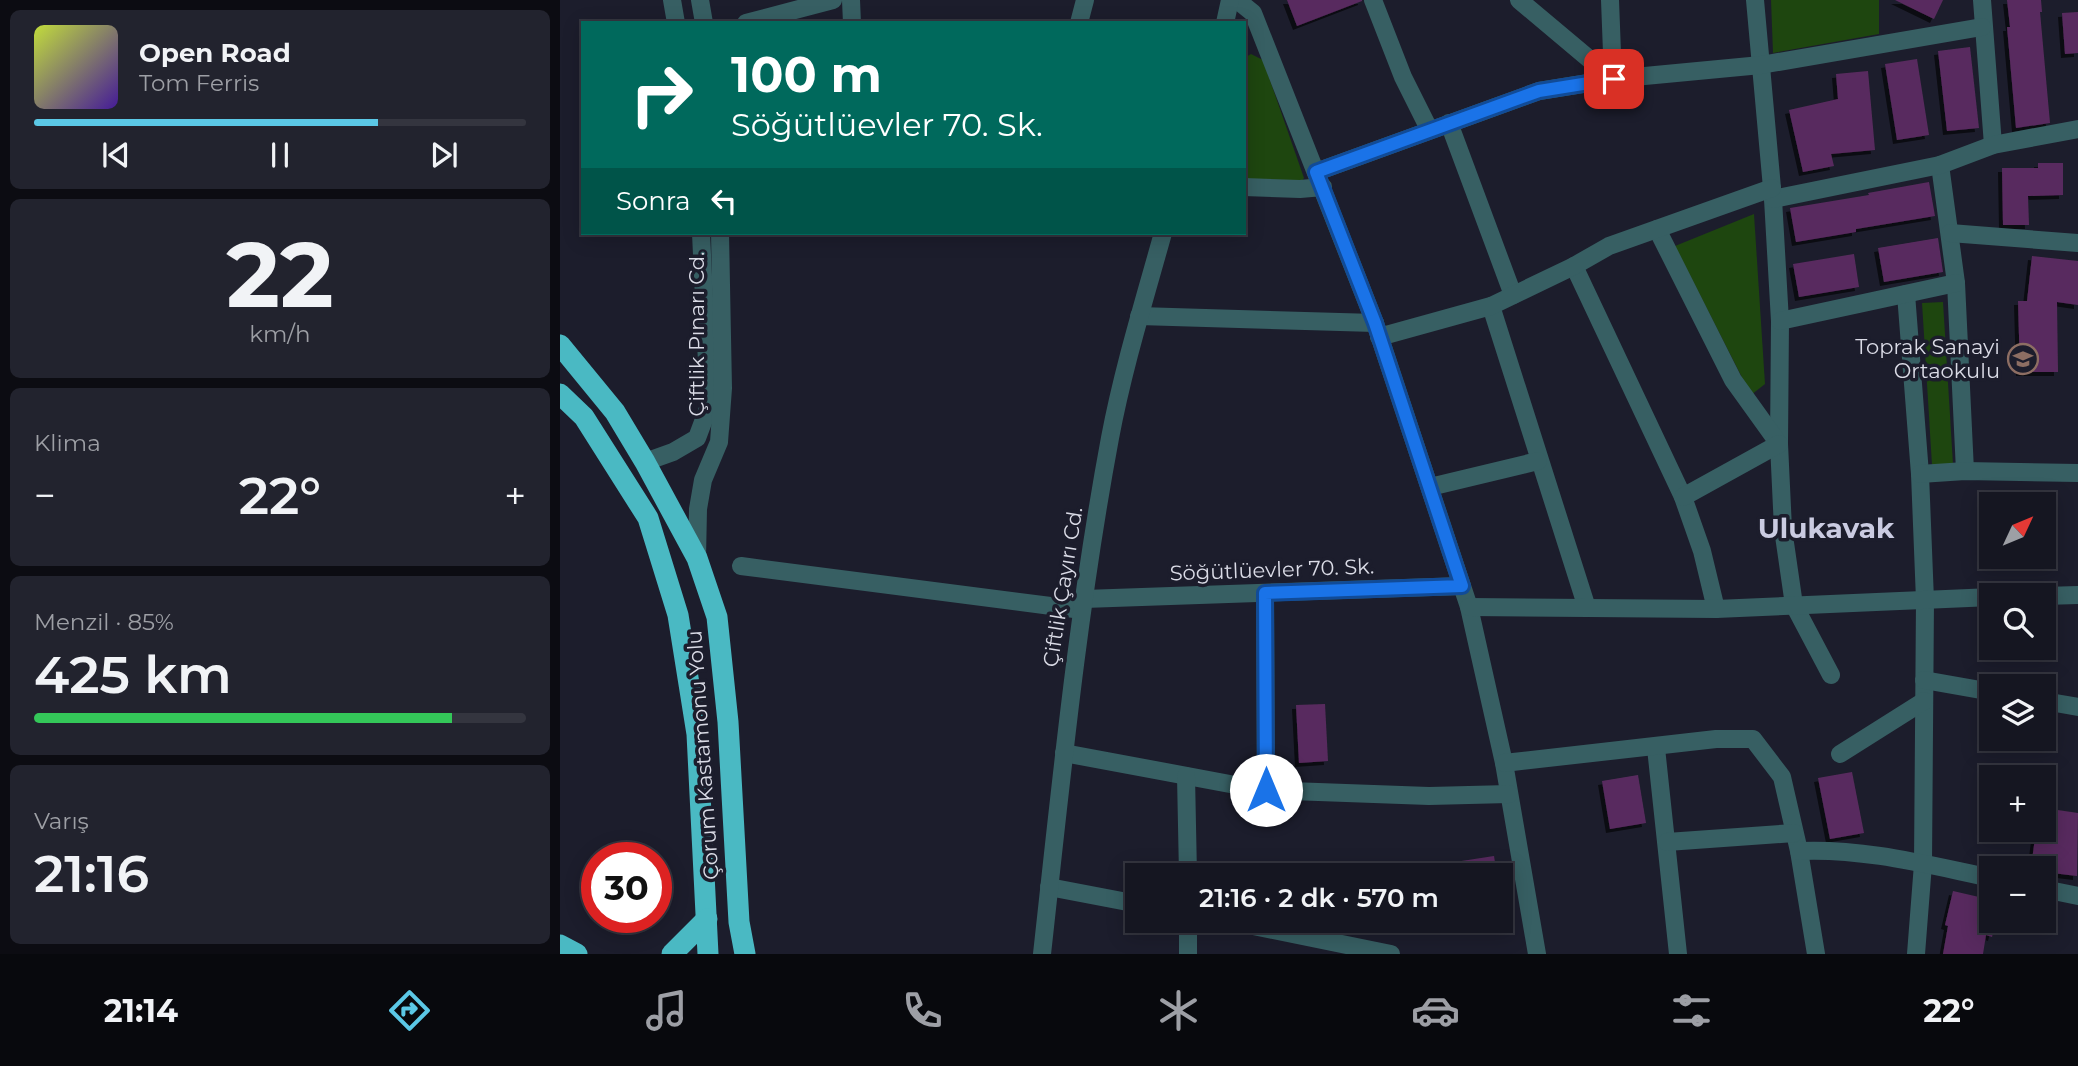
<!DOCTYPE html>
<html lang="tr">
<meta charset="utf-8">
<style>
body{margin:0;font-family:Montserrat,sans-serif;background:#22232e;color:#f1f3f6;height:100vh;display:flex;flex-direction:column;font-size:26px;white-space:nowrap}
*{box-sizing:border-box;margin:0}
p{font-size:23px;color:#9d9fa5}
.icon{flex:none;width:38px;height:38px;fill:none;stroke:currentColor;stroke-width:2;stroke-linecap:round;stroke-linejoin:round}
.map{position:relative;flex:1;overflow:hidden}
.details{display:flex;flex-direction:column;gap:10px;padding:10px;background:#0c0c12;width:560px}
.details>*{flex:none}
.banner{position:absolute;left:21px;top:21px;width:665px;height:214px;border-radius:0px;box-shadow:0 4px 18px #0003,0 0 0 2px #34353f;background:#00695c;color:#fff;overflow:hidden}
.needle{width:46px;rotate:46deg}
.tools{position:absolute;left:1419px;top:492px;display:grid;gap:14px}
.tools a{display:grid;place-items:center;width:77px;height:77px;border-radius:0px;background:#151621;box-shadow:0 4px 18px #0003,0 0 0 2px #34353f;font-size:35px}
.speed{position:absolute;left:21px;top:842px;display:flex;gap:14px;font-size:35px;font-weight:700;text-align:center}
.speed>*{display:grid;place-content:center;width:91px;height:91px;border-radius:50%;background:#151621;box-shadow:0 4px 18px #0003,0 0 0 2px #34353f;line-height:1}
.speed .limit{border:10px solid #d22;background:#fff;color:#111}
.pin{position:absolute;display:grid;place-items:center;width:60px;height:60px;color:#fff;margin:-30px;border-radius:14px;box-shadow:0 4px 10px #0006}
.me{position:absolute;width:77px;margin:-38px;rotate:0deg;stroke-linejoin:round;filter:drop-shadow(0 0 5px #0008)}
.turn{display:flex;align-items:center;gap:24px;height:147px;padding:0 35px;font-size:32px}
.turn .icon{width:91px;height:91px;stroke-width:2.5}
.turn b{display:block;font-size:49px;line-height:60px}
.then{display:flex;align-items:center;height:66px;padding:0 35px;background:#0003;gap:14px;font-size:26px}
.big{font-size:52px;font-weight:600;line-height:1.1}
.details .widget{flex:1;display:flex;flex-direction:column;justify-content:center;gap:10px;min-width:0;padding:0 24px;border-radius:10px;background:#22232e}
.details .dial{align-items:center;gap:0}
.dial b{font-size:91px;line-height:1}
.song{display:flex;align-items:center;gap:21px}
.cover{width:84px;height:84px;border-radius:10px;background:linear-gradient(135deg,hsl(70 70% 55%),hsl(260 70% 35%))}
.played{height:7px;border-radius:4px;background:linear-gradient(90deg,#5bc8e6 70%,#34353f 70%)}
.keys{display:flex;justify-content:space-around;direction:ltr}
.heat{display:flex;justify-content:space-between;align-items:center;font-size:38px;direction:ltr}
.charge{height:10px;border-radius:5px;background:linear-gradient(90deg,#34c759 85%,#34353f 0)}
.trip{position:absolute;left:565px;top:863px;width:388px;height:70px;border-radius:0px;background:#151621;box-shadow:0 4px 18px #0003,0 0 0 2px #34353f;font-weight:600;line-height:70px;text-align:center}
.tab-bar{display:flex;height:112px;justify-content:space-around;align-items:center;background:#08090d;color:#9d9fa5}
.tab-bar .icon{width:49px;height:49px}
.tab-bar .active{color:#5bc8e6}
.tab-bar b{font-size:32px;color:#f1f3f6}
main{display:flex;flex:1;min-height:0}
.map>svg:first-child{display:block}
.green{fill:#1e460f}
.building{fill:#592b5e;filter:url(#shadow)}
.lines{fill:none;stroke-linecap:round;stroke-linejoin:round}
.minor{stroke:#375f63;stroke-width:18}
.highway{stroke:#4ab9c3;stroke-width:21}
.route-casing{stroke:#114b97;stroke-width:18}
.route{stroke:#1a73e8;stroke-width:12}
.labels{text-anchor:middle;stroke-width:7;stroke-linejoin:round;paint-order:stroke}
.street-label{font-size:21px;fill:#dadbe6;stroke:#1c1d2c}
.poi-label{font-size:21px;fill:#dadbe6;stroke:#1c1d2c;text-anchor:end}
.district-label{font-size:28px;font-weight:bold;fill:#cacbe1;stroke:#1c1d2c}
</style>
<main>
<section class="details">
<div class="widget">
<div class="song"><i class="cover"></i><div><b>Open Road</b><p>Tom Ferris</p></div></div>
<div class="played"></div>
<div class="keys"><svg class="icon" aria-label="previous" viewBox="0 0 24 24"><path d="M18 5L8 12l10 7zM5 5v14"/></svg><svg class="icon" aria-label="pause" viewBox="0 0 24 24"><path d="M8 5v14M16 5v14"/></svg><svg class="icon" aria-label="next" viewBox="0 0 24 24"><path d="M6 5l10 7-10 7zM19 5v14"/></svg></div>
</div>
<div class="widget dial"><b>22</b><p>km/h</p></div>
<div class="widget"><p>Klima</p>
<div class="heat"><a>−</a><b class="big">22°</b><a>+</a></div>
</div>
<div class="widget"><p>Menzil · 85%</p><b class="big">425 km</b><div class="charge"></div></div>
<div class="widget"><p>Varış</p><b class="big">21:16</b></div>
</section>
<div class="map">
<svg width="1518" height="954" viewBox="0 0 1518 954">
<defs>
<filter id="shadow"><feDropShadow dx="-4" dy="4" stdDeviation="0" flood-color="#0009"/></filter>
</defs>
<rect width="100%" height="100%" fill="#1c1d2c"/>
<!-- green -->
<g class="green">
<polygon points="1211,0 1319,0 1319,34 1213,53"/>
<polygon points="691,54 703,60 744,178 739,185 684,184 684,58"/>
<polygon points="1194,214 1205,384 1191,395 1115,246"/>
<polygon points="1383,302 1393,464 1372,465 1362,303"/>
</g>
<!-- building -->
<g class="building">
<polygon points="727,0 802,0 802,1 737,26"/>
<polygon points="1335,0 1383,0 1374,19"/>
<polygon points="1447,0 1481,0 1482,12 1480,12 1490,123 1456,128 1447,27 1450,27"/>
<polygon points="1518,12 1518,53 1505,54 1502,13"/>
<polygon points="1410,47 1419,128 1387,131 1378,51"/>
<polygon points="1357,59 1369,135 1337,140 1325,64"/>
<polygon points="1308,71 1315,150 1271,154 1274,166 1243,172 1229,110 1278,99 1276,74"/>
<polygon points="1478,163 1503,163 1503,195 1468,196 1469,225 1443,225 1442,168 1478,168"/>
<polygon points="1369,182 1375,216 1296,229 1296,232 1236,242 1230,208 1309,195 1308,193"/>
<polygon points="1378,238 1383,272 1324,282 1318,248"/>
<polygon points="1294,254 1299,287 1239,297 1233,264"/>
<polygon points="1472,256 1518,261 1518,305 1497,302 1498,372 1460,372 1458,301 1467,301"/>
<polygon points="765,704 768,761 739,763 736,705"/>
<polygon points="1292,772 1304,833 1270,839 1258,778"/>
<polygon points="1078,775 1086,823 1050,829 1042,781"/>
<polygon points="1484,808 1518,813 1517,876 1484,872 1484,868 1471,868 1476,830 1484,830"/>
<polygon points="934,856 937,875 897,875 895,862"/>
<polygon points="1393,891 1432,900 1432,920 1436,920 1432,937 1426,935 1423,954 1383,954 1388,926 1385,925"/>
</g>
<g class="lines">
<!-- minor -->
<g class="minor">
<polyline points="112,0 116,23"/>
<polyline points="140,0 144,23"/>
<polyline points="291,0 292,23"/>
<polyline points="677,0 693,13 815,323 909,607 944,763 977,954"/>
<polyline points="813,0 843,77 869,129"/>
<polyline points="959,0 1053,79"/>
<polyline points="1050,0 1053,79"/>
<polyline points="1195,0 1213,199 1220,321 1219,444 1223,529 1234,605 1271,675"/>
<polyline points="1422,0 1433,145"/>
<polyline points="186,23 273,0"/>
<polyline points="519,23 525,0"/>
<polyline points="665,23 670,0"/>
<polyline points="889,123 953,295"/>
<polyline points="1380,165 1396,283 1405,471"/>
<polyline points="756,172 979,91 1053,79 1201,65 1422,27"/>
<polyline points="684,187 740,189 763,187"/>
<polyline points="1213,199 1380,165 1433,145 1518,129"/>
<polyline points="1097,229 1173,380 1219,444"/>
<polyline points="1390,233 1518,243"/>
<polyline points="1014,266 1123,497 1142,551 1156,609"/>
<polyline points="1346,294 1360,474 1365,600 1363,864 1356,954"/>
<polyline points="931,306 1027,608"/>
<polyline points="579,316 815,323"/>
<polyline points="1220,321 1396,283"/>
<polyline points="819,337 931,306 1014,266 1049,246 1212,188"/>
<polyline points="85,462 113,452 137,438 149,406 141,233"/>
<polyline points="1360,474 1405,471 1518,473"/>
<polyline points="870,487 978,461"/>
<polyline points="1123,497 1219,444"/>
<polyline points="137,558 138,509 143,480 159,442 163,388 160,233"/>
<polyline points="181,566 522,610"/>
<polyline points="705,593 706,790"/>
<polyline points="1484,596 1518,595"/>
<polyline points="524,599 902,586"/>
<polyline points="909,607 1156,609 1432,597"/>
<polyline points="1364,680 1432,692"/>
<polyline points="1484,701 1518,707"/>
<polyline points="1096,748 1118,954"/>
<polyline points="504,753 702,790 869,796 949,794"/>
<polyline points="1280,754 1364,701"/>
<polyline points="944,763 1156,739 1193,739 1222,777 1239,851 1256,954"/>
<polyline points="626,776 628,875"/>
<polyline points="1107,842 1234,833"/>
<path d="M1239 851C1304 848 1368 865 1432 878"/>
<polyline points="489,887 578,904"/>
<polyline points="1484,889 1518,896"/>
<polyline points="664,920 831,954"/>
<path d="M482 954C501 782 518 609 550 438 563 369 584 301 603 233"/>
<polyline points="628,954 628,920"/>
</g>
<!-- highway -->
<g class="highway">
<polyline points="0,345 55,412 85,462 137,558 157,617 168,722 179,922 185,954"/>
<polyline points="0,394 24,417 88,518 118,615 137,734 148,954"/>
<polyline points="0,945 17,954"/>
<polyline points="112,954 147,919"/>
</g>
</g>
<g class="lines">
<!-- route casing -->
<g class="route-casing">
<polyline id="route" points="706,790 705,593 902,586 815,323 756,172 979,91 1054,79"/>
</g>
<!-- route -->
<use href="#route" class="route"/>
</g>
<!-- icons -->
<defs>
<g id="school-ring" transform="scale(1.575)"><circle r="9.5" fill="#1c1d2c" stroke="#8d6e63" stroke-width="1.5"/><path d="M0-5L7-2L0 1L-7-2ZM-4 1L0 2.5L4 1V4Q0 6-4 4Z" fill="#8d6e63"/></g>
</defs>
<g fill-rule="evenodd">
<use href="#school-ring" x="1463" y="359"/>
</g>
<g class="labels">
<!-- street labels -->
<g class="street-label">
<text transform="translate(137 334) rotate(-90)" y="7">Çiftlik Pınarı Cd.</text>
<text transform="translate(712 570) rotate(-2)" y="7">Söğütlüevler 70. Sk.</text>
<text transform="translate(503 587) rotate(-81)" y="7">Çiftlik Çayırı Cd.</text>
<text transform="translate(143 755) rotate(-94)" y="7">Çorum Kastamonu Yolu</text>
</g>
<!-- poi labels -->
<g class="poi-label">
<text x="1440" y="354">Toprak Sanayi<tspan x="1440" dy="24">Ortaokulu</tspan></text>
</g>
<!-- district labels -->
<g class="district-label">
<text x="1266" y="538">Ulukavak</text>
</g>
</g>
</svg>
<div class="tools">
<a><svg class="needle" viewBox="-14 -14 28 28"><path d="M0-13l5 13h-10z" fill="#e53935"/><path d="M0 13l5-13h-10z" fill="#9d9fa5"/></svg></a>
<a><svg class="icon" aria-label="search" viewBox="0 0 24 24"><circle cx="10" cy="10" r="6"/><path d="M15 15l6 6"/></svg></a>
<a><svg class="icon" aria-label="layers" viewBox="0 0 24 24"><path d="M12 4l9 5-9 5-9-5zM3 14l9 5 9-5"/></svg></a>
<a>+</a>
<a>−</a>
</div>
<div class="speed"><div class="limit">30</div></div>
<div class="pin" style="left:1054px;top:79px;background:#d93025"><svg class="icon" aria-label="arrive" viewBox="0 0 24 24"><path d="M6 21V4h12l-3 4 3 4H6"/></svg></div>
<svg class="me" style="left:706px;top:790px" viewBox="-20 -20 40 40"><circle r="19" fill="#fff"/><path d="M0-13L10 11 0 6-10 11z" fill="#1a73e8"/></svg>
<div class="trip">21:16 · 2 dk · 570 m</div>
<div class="banner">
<div class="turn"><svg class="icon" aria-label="right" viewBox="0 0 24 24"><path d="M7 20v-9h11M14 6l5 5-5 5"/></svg><div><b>100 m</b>Söğütlüevler 70. Sk.</div></div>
<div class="then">Sonra<svg class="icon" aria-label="left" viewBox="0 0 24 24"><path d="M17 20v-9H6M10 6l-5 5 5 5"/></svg></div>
</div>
</div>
</main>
<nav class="tab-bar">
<b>21:14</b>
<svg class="icon active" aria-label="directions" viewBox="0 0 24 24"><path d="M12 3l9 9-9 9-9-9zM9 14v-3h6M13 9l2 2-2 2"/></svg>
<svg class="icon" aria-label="music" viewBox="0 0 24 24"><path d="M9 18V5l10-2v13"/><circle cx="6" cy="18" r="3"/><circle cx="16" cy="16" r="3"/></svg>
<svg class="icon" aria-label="phone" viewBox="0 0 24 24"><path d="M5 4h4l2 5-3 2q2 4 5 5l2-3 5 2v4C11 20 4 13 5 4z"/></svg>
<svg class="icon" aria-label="climate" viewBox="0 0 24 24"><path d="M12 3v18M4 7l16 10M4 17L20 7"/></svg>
<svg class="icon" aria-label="car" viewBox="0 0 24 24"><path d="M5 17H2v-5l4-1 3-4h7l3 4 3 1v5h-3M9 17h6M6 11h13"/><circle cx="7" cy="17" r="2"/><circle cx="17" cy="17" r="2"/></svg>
<svg class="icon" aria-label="filters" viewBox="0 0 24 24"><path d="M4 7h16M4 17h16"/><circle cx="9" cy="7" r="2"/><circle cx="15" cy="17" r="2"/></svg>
<b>22°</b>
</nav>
